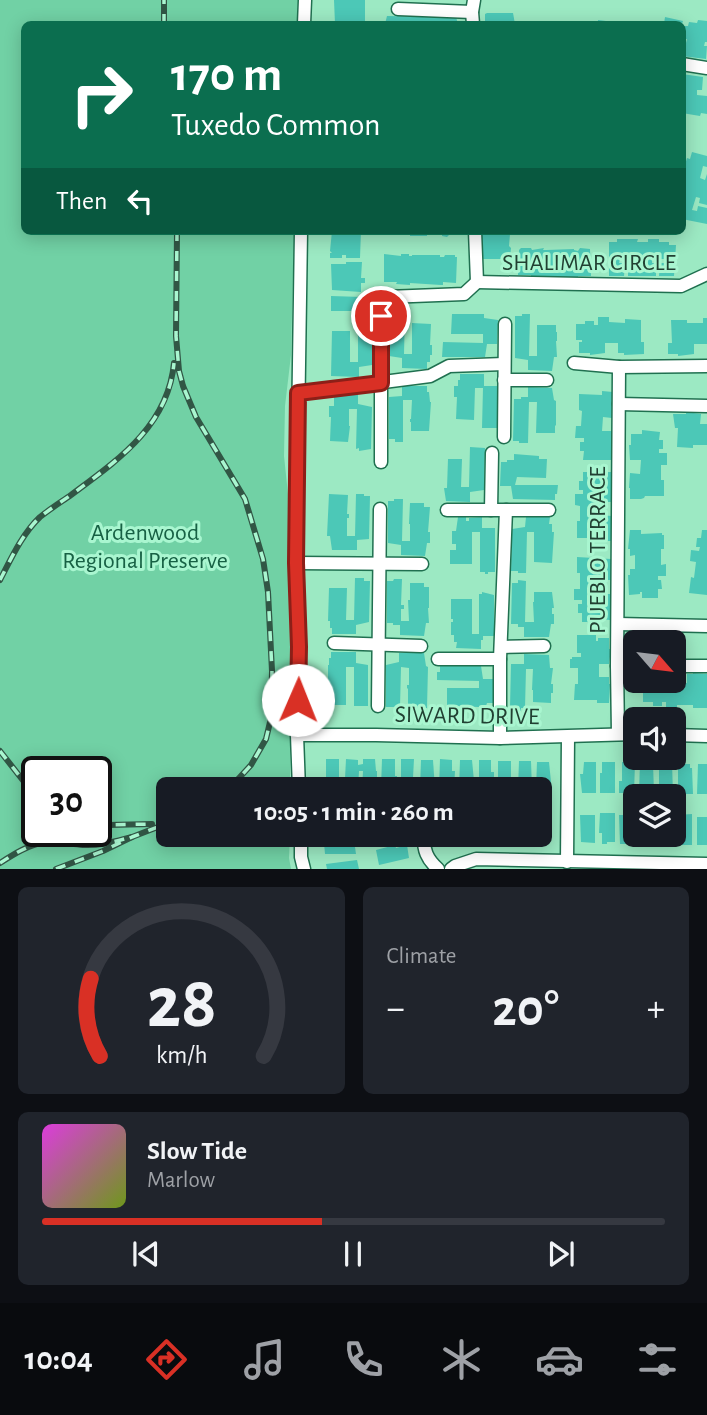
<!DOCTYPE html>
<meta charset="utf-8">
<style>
body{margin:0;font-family:"Alegreya Sans",sans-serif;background:#20242c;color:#f1f3f6;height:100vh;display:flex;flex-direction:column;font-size:26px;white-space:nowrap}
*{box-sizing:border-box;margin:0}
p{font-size:23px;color:#9ea1a6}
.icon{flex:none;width:38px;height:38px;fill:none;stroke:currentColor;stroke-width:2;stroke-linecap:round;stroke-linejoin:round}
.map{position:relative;height:869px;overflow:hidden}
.drawer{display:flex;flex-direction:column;gap:18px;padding:18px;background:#0d0f14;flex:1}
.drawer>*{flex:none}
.top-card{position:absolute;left:21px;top:21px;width:665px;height:214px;border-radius:10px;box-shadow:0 4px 18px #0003;background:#0b6e4f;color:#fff;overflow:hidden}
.needle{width:46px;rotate:118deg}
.controls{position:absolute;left:623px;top:630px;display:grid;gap:14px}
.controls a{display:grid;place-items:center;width:63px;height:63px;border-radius:10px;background:#171b24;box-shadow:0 4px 18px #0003;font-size:35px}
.speed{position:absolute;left:21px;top:756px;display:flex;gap:14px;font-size:35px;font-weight:700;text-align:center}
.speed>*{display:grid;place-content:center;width:91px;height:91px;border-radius:50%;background:#171b24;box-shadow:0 4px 18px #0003;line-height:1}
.speed .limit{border:4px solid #111;border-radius:10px;background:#fff;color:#111}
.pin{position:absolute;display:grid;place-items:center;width:60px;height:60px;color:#fff;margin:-30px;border:4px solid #fff;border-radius:50%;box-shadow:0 2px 7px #0007}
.me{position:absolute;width:77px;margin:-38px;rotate:1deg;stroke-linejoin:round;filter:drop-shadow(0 0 5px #0008)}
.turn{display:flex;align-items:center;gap:24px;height:147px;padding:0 35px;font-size:32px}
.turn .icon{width:91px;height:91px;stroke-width:2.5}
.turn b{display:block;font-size:49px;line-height:60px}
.then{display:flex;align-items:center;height:66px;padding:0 35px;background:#0003;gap:14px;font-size:26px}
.big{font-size:52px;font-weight:700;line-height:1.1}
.drawer .tile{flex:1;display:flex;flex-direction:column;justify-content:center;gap:10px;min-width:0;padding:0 24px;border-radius:10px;background:#20242c}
.drawer .dial{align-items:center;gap:0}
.dial svg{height:182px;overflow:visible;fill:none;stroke:#363941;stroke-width:7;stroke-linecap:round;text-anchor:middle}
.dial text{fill:#f1f3f6;stroke:none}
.song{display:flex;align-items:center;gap:21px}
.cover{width:84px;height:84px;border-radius:10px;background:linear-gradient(135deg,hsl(300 70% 55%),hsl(80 70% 35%))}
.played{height:7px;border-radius:4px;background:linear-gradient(90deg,#d93025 45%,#363941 45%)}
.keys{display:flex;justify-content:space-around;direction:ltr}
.heat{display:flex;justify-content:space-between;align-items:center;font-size:38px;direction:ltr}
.drawer .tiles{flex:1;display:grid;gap:18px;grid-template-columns:1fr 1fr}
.tile:last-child{grid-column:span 2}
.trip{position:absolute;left:156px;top:777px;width:396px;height:70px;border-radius:10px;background:#171b24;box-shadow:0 4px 18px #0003;font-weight:700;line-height:70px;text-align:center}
.tab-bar{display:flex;height:112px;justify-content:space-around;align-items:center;background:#090b0e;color:#9ea1a6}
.tab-bar .icon{width:49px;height:49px}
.tab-bar .active{color:#d93025}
.tab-bar b{font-size:32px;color:#f1f3f6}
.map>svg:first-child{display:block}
.green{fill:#71d1a5;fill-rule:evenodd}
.building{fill:#4cc8b7}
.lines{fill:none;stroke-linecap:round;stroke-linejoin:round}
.minor-casing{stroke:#207050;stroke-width:15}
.minor{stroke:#fff;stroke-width:12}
.rail-casing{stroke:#315645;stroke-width:6}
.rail{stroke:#a9f6d0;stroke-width:3.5;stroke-dasharray:10;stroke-linecap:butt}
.route-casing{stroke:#8d1f18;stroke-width:18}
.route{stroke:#d93025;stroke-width:12}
.labels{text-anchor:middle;stroke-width:6;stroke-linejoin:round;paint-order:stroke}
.street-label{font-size:24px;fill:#214032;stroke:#a9f6d0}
.park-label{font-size:24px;fill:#176144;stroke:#a9f6d0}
</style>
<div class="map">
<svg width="707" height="869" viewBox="0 0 707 869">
<rect width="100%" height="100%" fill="#9ce9c3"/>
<!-- green -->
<path class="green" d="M0 0H298L297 24H24V231H294L291 355 285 406 284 456 290 513V789H168V835H290L289 858 291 869H0ZM37 772H96V831H37Z"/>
<!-- building -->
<g class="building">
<polygon points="334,0 365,0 365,24 335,24"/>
<polygon points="487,13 513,13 515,24 485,24 485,14"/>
<polygon points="387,16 456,17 458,24 385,24"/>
<polygon points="665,17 683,21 682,24 664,24"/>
<polygon points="598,20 622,23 622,24 598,24"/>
<polygon points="698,20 707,21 707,42 705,42 704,46 707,46 706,59 682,56 682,43 686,43 687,39 682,39 682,26 688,26 689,22 697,23"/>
<polygon points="682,74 703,77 702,90 697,90 697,95 707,96 707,114 701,113 700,116 682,113"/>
<polygon points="692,152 707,156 707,167 703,166 700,178 705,180 707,174 707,205 699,203 700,198 696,197 692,210 697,211 698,206 707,208 707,224 682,219 682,175 687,158 690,159"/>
<polygon points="332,231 361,231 360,258 346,258 346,255 342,255 342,258 330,258 330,253 332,253 330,251"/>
<rect x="410" y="231" width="17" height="5"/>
<polygon points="430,231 455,231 455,235 449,235 447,237 442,236 442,234 438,233 438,235 430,235"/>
<polygon points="481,231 507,231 507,234 510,234 509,246 511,248 510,258 508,258 508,259 483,259 483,257 481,257"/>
<polygon points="617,239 638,239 637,242 648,242 648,239 659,239 659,242 669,242 669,245 676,245 674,276 659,276 660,263 665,263 665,259 652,259 652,263 656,263 656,276 628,276 628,263 633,263 633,259 620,259 619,263 625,263 624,276 609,276 609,242 617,242"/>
<polygon points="521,248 531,248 532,250 544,248 543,250 546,250 574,249 574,250 578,251 580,248 590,249 591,276 578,276 578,278 565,278 561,277 531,278 531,275 518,275 519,250"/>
<polygon points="384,254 401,256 401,254 409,254 409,256 412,256 412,255 440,255 440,257 444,257 445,255 455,255 455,257 457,257 456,283 443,282 443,285 441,285 410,283 410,285 396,284 397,282 384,282"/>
<polygon points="346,262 362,262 361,278 365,278 365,283 361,283 361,292 332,290 331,264 346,264"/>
<polygon points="331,296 362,297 361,311 331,311"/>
<polygon points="397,312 405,312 404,354 412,354 412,323 431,324 430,345 432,345 432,355 430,355 430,362 427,362 427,369 402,368 402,358 389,356 390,314 396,314"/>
<polygon points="452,314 484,314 484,318 498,320 497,344 487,344 485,357 442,357 443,342 483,343 483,334 451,334"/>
<polygon points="522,314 530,314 529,356 537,356 537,325 556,325 556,332 557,332 557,341 556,341 557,357 554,357 552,371 528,370 528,360 515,358 515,316 522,316"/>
<polygon points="598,317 609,317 609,322 625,323 625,319 641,320 641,342 644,342 644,354 624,355 624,353 618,353 618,343 605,343 605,353 590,355 590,353 579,353 579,342 582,342 582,340 576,340 576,324 585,324 585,321 594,321 594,325 598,325"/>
<polygon points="703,318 707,318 707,344 694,344 694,354 678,356 678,354 668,354 668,343 672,343 671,320 687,320 687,323 703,323"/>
<polygon points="360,321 373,323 372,365 359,367 359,377 331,376 332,331 350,331 350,362 358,362 358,323"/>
<polygon points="460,374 484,374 484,386 498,386 497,428 482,428 483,388 475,388 474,420 456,419 457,397 454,397 454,386 458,386 458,380 460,380"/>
<polygon points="402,386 427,386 427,392 429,392 430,402 431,402 429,431 411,431 411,422 410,422 410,419 411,419 412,400 403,400 403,442 395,442 395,439 389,439 389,397 402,396"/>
<polygon points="528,387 552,388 554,400 556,401 556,426 555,425 555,433 536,433 537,402 529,402 528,443 519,443 519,441 513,441 514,399 521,399 521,397 528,397"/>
<polygon points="602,391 613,392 613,403 614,402 612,418 603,417 602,431 612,431 612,437 614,437 612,460 583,460 584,451 580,451 580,442 584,442 584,438 575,438 576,426 581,426 582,411 579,410 579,394 602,395"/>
<polygon points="334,394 358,394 358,404 372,407 371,449 359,451 359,448 356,449 357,409 349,409 349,426 350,426 348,442 330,441 331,417 329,417 329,406 334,406"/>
<polygon points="686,412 701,414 700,424 707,424 707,445 693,445 693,448 677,447 678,428 675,428 673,414 686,414"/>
<polygon points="642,430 660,432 659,440 663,440 663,449 659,449 659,453 667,453 667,465 661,465 661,480 664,480 664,496 645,496 644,498 641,499 630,499 630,488 629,488 630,473 640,474 641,460 630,460 629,445 631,445 631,434 642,434"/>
<polygon points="470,447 485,448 484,490 470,492 470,502 446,501 444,488 447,488 448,459 462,459 461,487 469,487"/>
<polygon points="514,454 539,456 539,459 547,459 546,478 517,477 515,485 558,485 557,494 555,494 555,500 513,499 511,486 500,486 501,462 507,462 507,460 514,460"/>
<polygon points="583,472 612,472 613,495 611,495 611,502 602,502 601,515 611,516 611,521 613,521 611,541 600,541 600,538 577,538 577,521 580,521 580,506 575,505 575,494 583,494 583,490 579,490 579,481 583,481"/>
<polygon points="329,494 348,495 347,514 349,514 349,518 347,518 347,536 355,536 356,494 364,494 364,496 370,496 369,539 357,540 357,550 332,550 330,536 327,536"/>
<polygon points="394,499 403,499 402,541 410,541 410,524 409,524 410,503 424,503 424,507 430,507 428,532 430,532 430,543 427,543 425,556 401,555 401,545 388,543 388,501 394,501"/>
<polygon points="458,517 466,517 466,521 469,521 469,518 482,517 482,528 495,528 495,572 488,572 488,574 485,574 485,572 480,572 480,532 472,532 472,564 450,564 450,550 456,550 456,544 452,544 452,531 456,531"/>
<polygon points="526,517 550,517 549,524 552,524 552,532 554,532 552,563 534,562 534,532 527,532 526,573 518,573 518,571 511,571 512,529 525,527"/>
<polygon points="630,530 641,530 641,534 662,533 662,535 664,535 664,549 661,549 661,565 666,564 666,576 658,576 658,580 661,580 662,589 658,589 658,598 642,598 642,592 640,592 640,594 629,595 628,575 630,575 630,569 635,569 635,555 630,556 630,549 628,549"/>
<polygon points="702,530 707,530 707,595 689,593 691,577 694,578 696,562 690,561 691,550 699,551 700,547 696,547 697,538 701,538"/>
<polygon points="577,557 611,559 612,574 611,574 611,580 601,580 601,594 610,594 610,600 612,600 610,620 599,619 599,617 597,617 597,622 582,622 582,613 578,613 578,604 582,604 582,600 574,600 574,589 580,589 580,573 577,573"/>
<polygon points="355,578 364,578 364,581 370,581 369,622 356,625 356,634 332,634 332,628 330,628 330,621 328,621 329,588 347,588 346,620 354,620"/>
<polygon points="394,579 402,579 401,605 404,605 404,609 401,609 401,621 409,621 408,600 410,600 410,583 424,583 424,587 429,587 429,608 428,608 429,623 426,623 424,636 400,635 400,625 393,625 393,623 387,623 387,581 393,581"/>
<polygon points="518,580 526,581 525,622 534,622 533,602 534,602 534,592 552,592 554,608 552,608 552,614 554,614 554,624 551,624 549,637 524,637 524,627 518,627 518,624 511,624 512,583 518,583"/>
<polygon points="482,592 494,595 494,636 483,636 483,640 481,640 481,649 456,648 457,642 454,642 454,635 451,635 451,622 453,622 453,619 451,619 451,599 472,599 472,634 479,634 479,594 482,594"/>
<polygon points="577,635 596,635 596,641 598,641 598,638 609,638 609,649 611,649 609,664 599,664 599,677 609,677 609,684 610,684 609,703 597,703 597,700 574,700 575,684 578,684 578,668 570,668 570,659 572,659 572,657 581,657 581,653 577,653"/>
<polygon points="331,652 356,652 356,663 368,665 368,706 354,706 354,667 346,667 346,705 332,705 332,701 328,701 328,665 329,665 329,658 331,658"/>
<polygon points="399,653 424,653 426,666 428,667 427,708 408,708 408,688 407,689 407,685 409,685 409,668 401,667 400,707 386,707 386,665 399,662"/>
<polygon points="524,654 549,655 550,668 553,668 551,684 553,684 553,693 551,693 551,703 533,702 533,690 532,690 533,669 526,669 525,708 521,708 521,711 517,711 517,708 510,708 511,664 524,664"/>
<polygon points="440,665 481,666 483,679 493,679 493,703 487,703 486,706 479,706 479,707 447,706 447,688 479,688 479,681 437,680 437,672 440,672"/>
<polygon points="693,673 707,674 707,708 693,708 693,705 677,705 677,710 666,710 666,702 662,702 662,706 653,706 653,702 643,702 643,686 651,686 651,685 647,685 647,681 673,681 674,683 687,683 687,674 693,674"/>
<polygon points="326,759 339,759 339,789 324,789 324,777 326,777"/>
<polygon points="346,759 358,760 358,765 363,764 363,759 375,759 376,771 377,771 377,789 362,789 363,771 359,771 358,789 343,789 343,779 345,779"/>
<polygon points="382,759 395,759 395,776 397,776 397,788 381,788"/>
<polygon points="401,759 414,759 413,778 416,778 416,789 401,789"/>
<polygon points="440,759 452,760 452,771 455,771 454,789 439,789"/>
<polygon points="421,760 433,760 435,789 420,789"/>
<polygon points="460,760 472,760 474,781 476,781 476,785 473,785 473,789 459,789"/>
<polygon points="479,760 491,760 491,772 494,772 494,789 479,789"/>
<polygon points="498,761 511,761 511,779 513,779 513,789 498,789"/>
<polygon points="519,761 531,761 532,789 518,789"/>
<polygon points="537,762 549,762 552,792 539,792 539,789 536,789"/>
<polygon points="584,762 596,762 596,793 582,793 580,774 583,774"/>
<polygon points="602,762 615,762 615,793 600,793 600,773 602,773"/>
<polygon points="622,762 635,763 634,793 619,793 619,781 622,781"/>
<polygon points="640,763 653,764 654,792 639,792"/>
<polygon points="659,763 672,763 673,794 659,794"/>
<polygon points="678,764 690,764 690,768 692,768 693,794 678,794"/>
<polygon points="698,764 707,764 707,794 697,794"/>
<polygon points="600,813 615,813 615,842 607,842 607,844 602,844 602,833 599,833"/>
<polygon points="692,814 692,845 679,845 677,815"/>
<polygon points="580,815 595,815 595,843 581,842"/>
<polygon points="619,815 634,815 634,844 620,844"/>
<rect x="697" y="817" width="10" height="28"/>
<polygon points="372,835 406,835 406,839 378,842 377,838 373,839"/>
<rect x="448" y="835" width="26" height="7"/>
<polygon points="482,835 508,835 508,841 507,842 481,842"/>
<polygon points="515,835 541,835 541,841 514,843"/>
<polygon points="641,835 653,835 653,845 640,844"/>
<polygon points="660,835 673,835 672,845 660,845"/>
<polygon points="354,840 356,854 325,854 324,843"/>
<polygon points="395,845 396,848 407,845 409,858 379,865 376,850"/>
<polygon points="357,860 359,869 327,869 326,864"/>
</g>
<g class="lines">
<!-- minor casing -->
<g class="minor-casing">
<g id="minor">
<polyline points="398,9 472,12"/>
<polyline points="304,24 305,0"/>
<polyline points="473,24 472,12 474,0"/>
<polyline points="682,64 707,68"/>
<polyline points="475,231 477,282"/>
<polyline points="477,282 681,286 707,274"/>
<polyline points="387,297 464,294 477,282"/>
<polyline points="574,363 619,367 707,366"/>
<polyline points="504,380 547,380"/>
<polyline points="298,393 430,376 449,366 504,364"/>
<polyline points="619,404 707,406"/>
<polyline points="504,437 505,324"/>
<polyline points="381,462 381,316"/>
<polyline points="447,510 549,510"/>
<polyline points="491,510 492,453"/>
<polyline points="296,563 422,564"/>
<polyline points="618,624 707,626"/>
<polyline points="334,643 421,646"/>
<polyline points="501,647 544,646"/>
<polyline points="438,659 500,659"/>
<polyline points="617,666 635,666"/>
<polyline points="674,666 707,666"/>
<polyline points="378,706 380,509"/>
<polyline points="618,734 617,666 619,367"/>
<polyline points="297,735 376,735 500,738 635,734"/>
<polyline points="674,735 707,736"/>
<polyline points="500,738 500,659 506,510"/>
<polyline points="299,789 297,735 299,647 296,563 301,231"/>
<polyline points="301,835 301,857 304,869"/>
<path d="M424 835C423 850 427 859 438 869"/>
<polyline points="567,862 568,737"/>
<polyline points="451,869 455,866 476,859 707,864"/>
</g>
</g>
<!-- minor -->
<use href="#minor" class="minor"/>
<!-- rail casing -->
<g class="rail-casing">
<g id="rail">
<polyline points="164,24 164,0"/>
<polyline points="177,231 176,336 179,371 183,386 196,417 245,499 263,559 268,592 272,671 271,718 266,739 251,765 229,789"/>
<path d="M0 580C11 559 22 534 40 517 50 509 61 502 71 495 118 460 168 426 174 363"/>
<polyline points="0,751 25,783 37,793"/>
<polyline points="96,822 108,825 152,824"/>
<path d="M0 863C14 854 28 845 45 842 58 840 70 844 83 845 100 846 116 841 132 837"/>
<polyline points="56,869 103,851 132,837 168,823"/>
</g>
</g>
<!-- rail -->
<use href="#rail" class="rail"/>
</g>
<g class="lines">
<!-- route casing -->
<g class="route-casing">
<polyline id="route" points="298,700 299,647 296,563 298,393 381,383 381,316"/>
</g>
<!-- route -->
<use href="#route" class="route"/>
</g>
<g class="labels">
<!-- street labels -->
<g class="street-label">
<text x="589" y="270">SHALIMAR CIRCLE</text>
<text transform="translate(597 550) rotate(-90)" y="8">PUEBLO TERRACE</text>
<text transform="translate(467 715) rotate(1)" y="8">SIWARD DRIVE</text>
</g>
<!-- park labels -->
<g class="park-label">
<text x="145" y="540">Ardenwood<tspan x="145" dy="28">Regional Preserve</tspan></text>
</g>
</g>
</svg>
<div class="controls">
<a><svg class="needle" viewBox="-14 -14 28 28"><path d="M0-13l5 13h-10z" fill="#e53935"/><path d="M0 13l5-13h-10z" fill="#9ea1a6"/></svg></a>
<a><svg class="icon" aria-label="sound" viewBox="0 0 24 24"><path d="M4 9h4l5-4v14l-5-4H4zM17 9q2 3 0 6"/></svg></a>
<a><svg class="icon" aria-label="layers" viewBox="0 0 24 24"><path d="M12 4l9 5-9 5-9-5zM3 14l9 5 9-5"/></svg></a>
</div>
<div class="speed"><div class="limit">30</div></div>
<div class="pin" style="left:381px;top:316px;background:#d93025"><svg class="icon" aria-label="arrive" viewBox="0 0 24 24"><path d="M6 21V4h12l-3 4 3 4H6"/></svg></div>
<svg class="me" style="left:298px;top:700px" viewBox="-20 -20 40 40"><circle r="19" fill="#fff"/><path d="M0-13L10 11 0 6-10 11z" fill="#d93025"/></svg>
<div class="trip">10:05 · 1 min · 260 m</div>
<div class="top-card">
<div class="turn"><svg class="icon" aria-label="right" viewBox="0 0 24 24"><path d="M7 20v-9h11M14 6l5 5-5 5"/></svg><div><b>170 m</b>Tuxedo Common</div></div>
<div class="then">Then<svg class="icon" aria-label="left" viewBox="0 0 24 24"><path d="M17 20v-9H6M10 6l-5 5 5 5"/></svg></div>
</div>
</div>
<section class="drawer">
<div class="tiles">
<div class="tile dial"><svg viewBox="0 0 100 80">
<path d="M14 69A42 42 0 1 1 86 69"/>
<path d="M14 69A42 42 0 0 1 10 35" stroke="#d93025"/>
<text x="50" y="56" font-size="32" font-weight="700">28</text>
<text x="50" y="72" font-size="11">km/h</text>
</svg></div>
<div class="tile"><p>Climate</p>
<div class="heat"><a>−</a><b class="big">20°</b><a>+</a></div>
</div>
<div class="tile">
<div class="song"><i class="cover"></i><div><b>Slow Tide</b><p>Marlow</p></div></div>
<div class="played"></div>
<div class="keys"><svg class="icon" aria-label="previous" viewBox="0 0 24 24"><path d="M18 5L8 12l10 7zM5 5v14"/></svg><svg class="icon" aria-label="pause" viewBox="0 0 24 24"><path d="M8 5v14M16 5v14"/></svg><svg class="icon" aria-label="next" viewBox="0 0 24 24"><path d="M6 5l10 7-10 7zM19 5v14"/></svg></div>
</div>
</div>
</section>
<nav class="tab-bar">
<b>10:04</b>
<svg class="icon active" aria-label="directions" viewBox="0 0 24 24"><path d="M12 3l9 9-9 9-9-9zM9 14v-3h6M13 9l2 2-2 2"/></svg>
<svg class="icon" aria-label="music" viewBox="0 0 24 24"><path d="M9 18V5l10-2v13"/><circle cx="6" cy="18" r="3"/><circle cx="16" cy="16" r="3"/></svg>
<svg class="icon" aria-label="phone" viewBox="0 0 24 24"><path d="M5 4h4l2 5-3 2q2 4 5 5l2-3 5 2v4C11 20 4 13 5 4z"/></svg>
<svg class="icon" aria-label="climate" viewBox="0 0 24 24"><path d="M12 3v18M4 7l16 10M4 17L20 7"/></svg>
<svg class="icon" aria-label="car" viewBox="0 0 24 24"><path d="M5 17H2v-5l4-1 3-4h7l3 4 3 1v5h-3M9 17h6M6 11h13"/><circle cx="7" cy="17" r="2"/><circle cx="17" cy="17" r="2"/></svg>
<svg class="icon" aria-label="filters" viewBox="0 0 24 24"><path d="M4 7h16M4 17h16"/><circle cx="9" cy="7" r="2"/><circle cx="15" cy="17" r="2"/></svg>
</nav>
